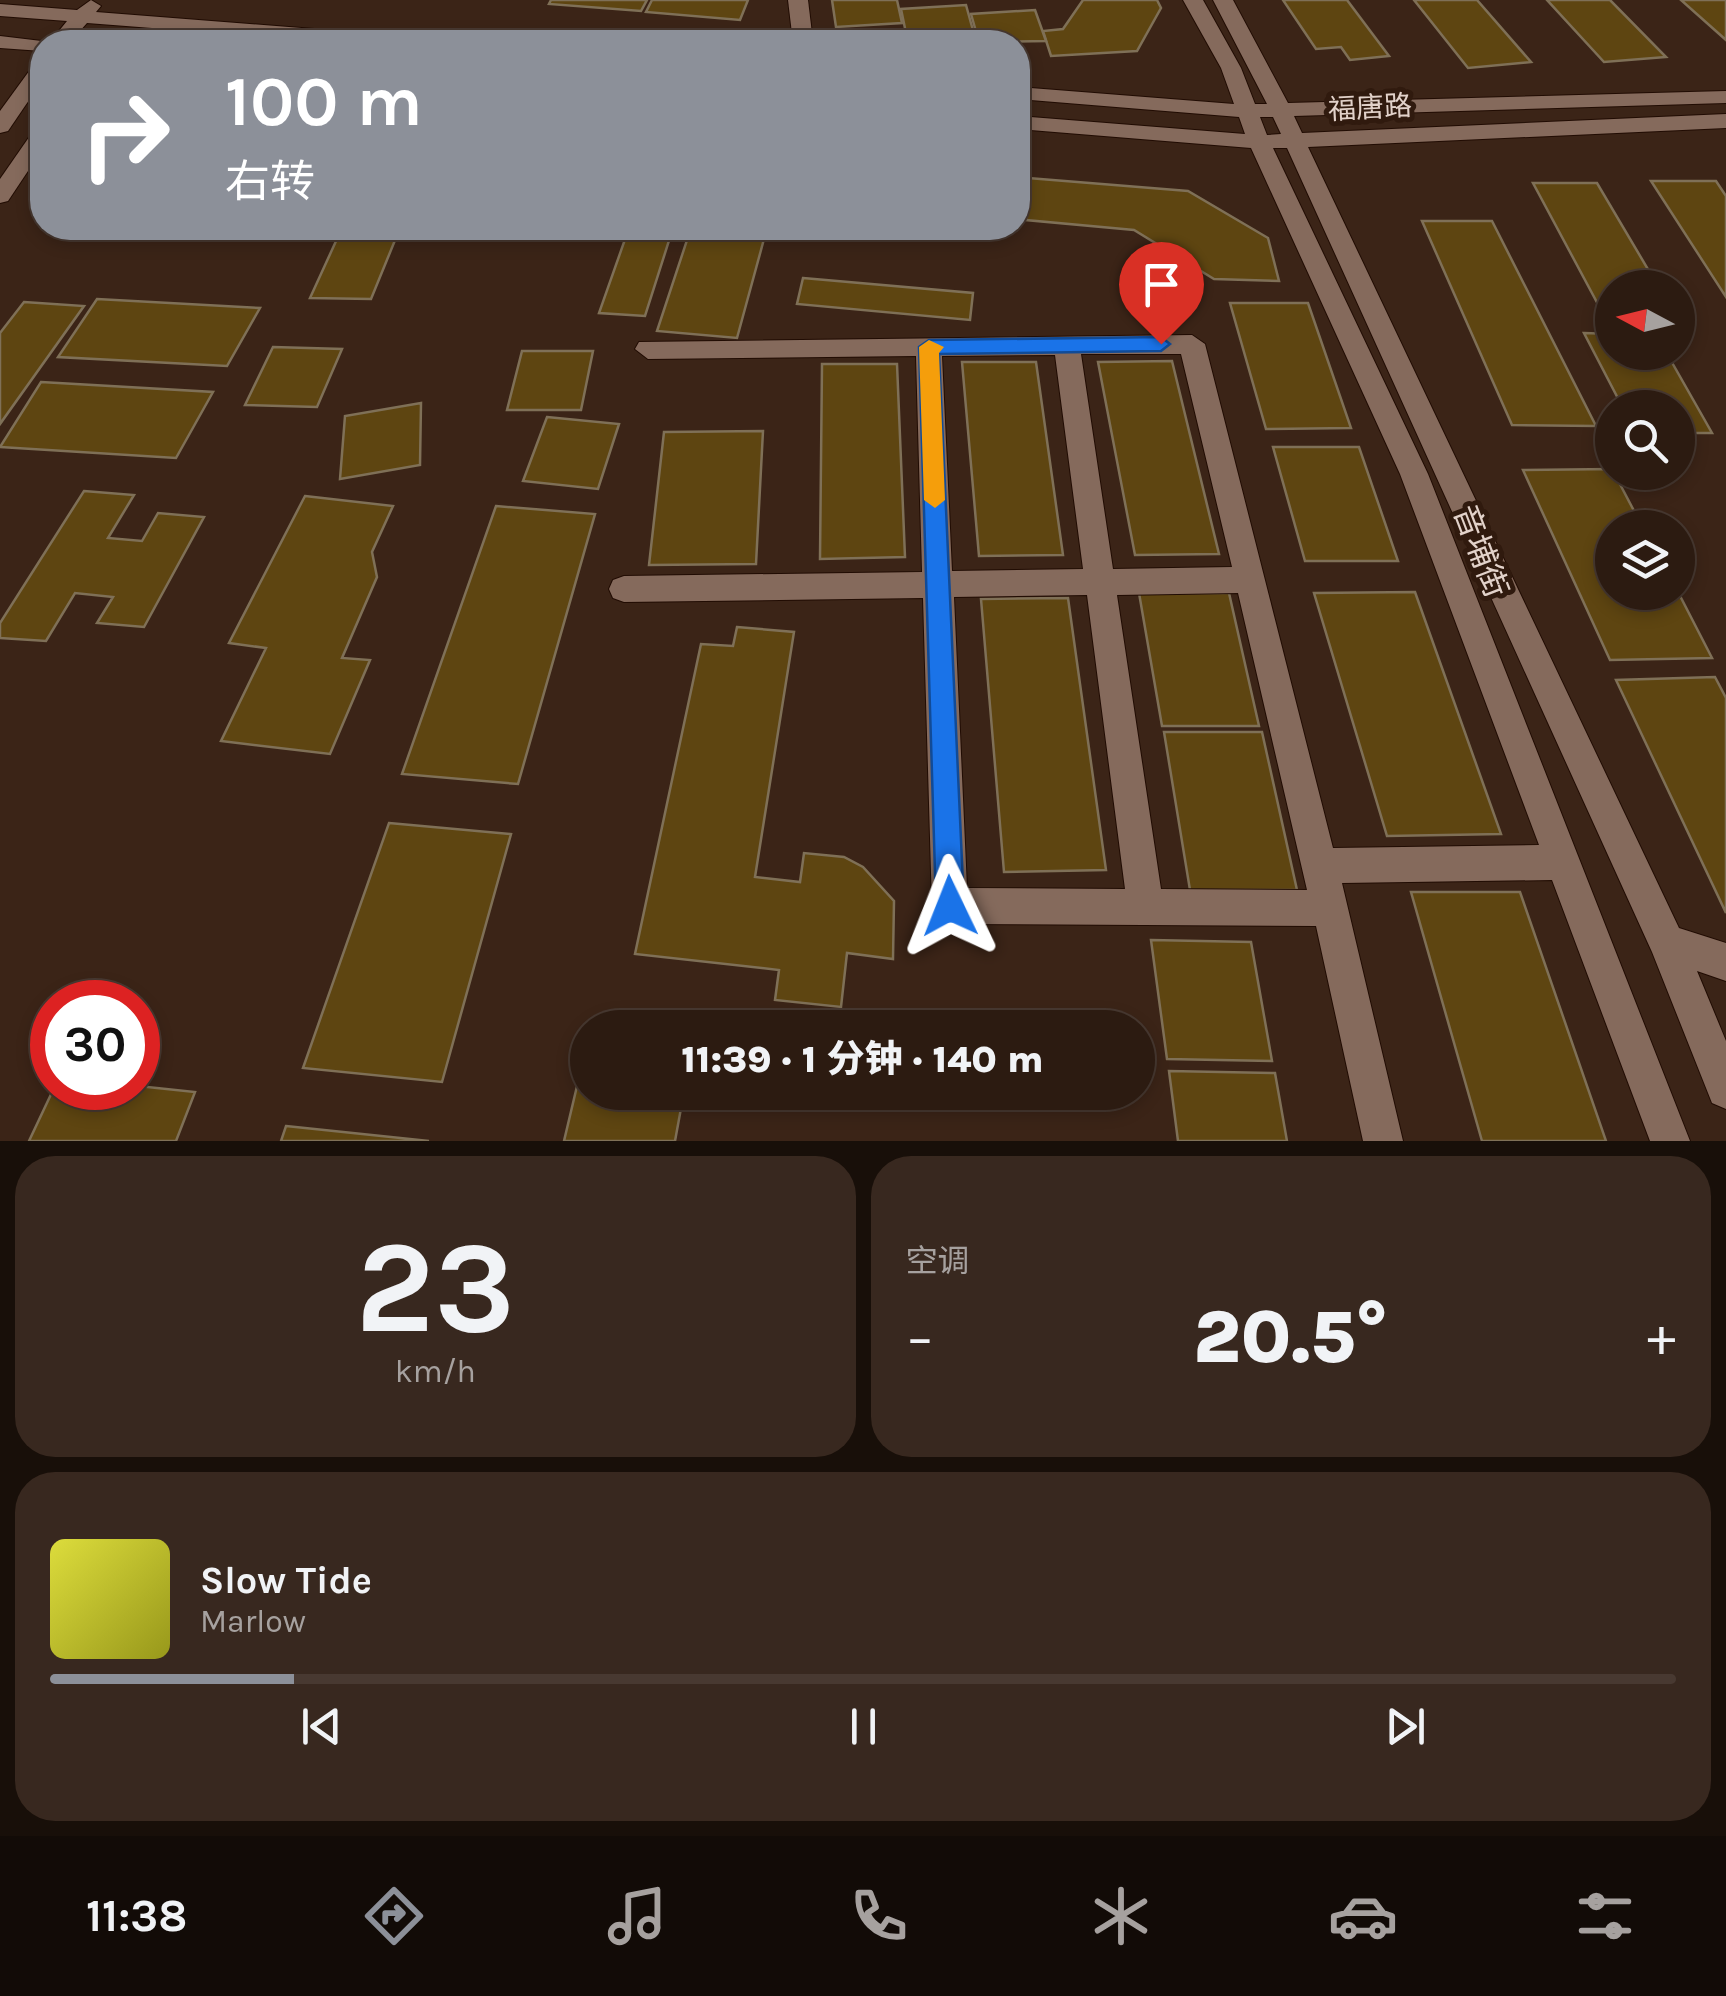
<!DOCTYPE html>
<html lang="zh">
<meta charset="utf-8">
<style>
body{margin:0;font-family:Karla,"Noto Sans SC",sans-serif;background:#38281f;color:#f1f3f6;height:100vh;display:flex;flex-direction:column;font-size:38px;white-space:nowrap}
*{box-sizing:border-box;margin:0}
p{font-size:32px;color:#a6a19f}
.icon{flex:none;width:55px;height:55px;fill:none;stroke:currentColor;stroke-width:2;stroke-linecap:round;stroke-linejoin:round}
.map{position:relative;height:1141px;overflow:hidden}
.sheet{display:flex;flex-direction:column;gap:15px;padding:15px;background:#180f09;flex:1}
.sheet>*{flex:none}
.banner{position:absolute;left:30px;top:30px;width:1000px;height:210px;border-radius:40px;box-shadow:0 5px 15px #0003,0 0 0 2px #483931;background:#8c9099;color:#fff;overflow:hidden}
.needle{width:65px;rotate:277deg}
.buttons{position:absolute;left:1595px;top:270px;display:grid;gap:20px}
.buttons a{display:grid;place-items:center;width:100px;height:100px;border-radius:50%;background:#2c1b11;box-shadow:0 5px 15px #0003,0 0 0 2px #483931;font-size:50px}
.speed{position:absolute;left:30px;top:980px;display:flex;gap:20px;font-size:50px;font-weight:700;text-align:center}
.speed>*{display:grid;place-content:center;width:130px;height:130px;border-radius:50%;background:#2c1b11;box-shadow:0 5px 15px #0003,0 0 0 2px #483931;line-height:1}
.speed .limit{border:15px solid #d22;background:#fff;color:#111}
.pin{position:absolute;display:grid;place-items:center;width:85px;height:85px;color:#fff;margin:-102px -42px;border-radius:50% 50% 50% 0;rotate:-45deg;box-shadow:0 0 10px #0007}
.pin .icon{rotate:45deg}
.me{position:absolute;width:110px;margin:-55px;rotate:358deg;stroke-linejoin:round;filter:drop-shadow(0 0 8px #0008)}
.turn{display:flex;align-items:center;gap:35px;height:210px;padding:0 30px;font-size:45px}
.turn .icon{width:130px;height:130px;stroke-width:2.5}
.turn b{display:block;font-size:70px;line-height:85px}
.big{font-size:75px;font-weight:800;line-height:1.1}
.sheet .tile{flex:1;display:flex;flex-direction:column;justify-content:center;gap:15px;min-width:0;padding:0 35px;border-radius:40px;background:#38281f}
.sheet .dial{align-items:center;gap:0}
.dial b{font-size:130px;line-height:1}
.song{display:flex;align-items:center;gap:30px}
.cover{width:120px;height:120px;border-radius:15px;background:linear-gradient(135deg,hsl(60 70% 55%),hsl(60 70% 35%))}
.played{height:10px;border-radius:5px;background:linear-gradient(90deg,#8c9099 15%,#483931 15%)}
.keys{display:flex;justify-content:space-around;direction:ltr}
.heat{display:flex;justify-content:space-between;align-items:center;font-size:55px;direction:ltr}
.sheet .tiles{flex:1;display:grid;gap:15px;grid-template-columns:1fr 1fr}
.tile:last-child{grid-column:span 2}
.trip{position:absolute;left:570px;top:1010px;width:585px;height:100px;border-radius:50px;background:#2c1b11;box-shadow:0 5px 15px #0003,0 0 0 2px #483931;font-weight:800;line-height:100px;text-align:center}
.menu{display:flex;height:160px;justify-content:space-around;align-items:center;background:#120b07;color:#a6a19f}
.menu .icon{width:70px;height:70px}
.menu .active{color:#8c9099}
.menu b{font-size:45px;color:#f1f3f6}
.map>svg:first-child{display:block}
.building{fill:#5e4511;stroke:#7f7057;stroke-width:2.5}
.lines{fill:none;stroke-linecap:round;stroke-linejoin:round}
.minor-casing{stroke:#210c03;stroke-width:2}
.minor{fill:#856a5c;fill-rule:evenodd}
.route{fill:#1a73e8;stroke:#114b97;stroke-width:2.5}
.slow{fill:#f59e0b}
.labels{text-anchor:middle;stroke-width:10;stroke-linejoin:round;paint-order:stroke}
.far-street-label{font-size:28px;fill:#e2d2ca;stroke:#301a0e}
.street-label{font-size:32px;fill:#e2d2ca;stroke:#301a0e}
</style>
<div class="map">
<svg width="1726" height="1141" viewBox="0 0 1726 1141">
<rect width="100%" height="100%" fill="#3b2417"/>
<!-- building -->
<g class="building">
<polygon points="551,0 647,0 641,11 549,4"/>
<polygon points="652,0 748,0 740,20 646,12"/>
<polygon points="832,0 897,0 902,23 836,27"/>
<polygon points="1083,0 1157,0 1161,8 1137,51 1051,56 1043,31 1063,29"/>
<polygon points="1283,0 1347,0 1389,56 1350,60 1341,47 1316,49"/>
<polygon points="1414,0 1477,0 1531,62 1468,68"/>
<polygon points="1547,0 1610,0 1666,57 1604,62"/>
<polygon points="1681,0 1726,0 1726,40"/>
<polygon points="966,5 974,34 907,38 901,9"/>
<polygon points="1035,10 1046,41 979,42 971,14"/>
<polygon points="1028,178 1188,191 1268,238 1279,281 1214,279 1134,230 1026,220"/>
<polygon points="1651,181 1716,181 1726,196 1726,297"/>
<polygon points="1533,183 1597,183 1659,288 1612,288 1612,308 1600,308"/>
<polygon points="1422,221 1492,221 1596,426 1512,425"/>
<polygon points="342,228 400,228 371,299 310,298"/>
<polygon points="629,228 673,228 645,316 599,313"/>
<polygon points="691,228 767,228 737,338 657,331"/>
<polygon points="803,278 973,293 970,320 797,304"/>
<polygon points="97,299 260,308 227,366 58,357"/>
<polygon points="24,302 84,306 0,424 0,333"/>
<polygon points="1230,303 1308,303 1351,428 1266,429"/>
<polygon points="1584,333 1612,334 1612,352 1666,352 1712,433 1678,433 1678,408 1623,408"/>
<polygon points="273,347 342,349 317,407 245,405"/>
<polygon points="522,351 593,351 581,410 507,410"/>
<polygon points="1172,361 1219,554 1135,555 1098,362"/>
<polygon points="962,362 1036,362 1063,555 979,556"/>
<polygon points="822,364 897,364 905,557 820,559"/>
<polygon points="41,382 213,392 176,458 0,447"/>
<polygon points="421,403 420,465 340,479 345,416"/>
<polygon points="547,417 619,424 598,489 523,481"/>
<polygon points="763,431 756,564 649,565 664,432"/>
<polygon points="1273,447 1359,447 1398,561 1305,561"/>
<polygon points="1612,469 1643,528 1612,528 1612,592 1678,592 1712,658 1610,660 1523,470"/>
<polygon points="84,491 134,495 108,538 142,541 158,513 204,517 144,627 97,623 113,597 75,593 46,641 0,638 0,623"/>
<polygon points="305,496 393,506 372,552 377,577 342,658 370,660 330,754 221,741 266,648 229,643"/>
<polygon points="496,506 595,514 518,784 402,774"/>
<polygon points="1415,592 1501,834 1387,836 1314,593"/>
<polygon points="1139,593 1229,593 1259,726 1162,726"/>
<polygon points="1068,598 1106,870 1004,872 981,599"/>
<polygon points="737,627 794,632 755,877 800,882 804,853 844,857 863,867 894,901 893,959 847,953 841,1007 775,1000 779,970 635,954 701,644 733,646"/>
<polygon points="1715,677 1726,698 1726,913 1616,680"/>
<polygon points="1164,732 1262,732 1297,890 1190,890"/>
<polygon points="389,823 511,834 442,1082 303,1068"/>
<polygon points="1411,892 1520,892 1606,1141 1482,1141"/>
<polygon points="1151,940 1251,942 1272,1061 1167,1059"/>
<polygon points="587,1044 588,1092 684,1092 675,1141 564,1141"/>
<polygon points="1169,1071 1275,1073 1287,1141 1178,1141"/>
<polygon points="138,1086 195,1092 176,1141 29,1141 54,1088"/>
<polygon points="286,1126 429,1141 281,1141"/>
</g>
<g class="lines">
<!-- minor casing -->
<g class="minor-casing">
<g id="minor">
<polygon points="91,0 101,6 96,12 403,36 413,42 334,42 87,23 70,42 50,42 67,21 0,16 0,4 77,10"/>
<polygon points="788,0 808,0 813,42 793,42"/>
<path d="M1183 0H1203L1241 68 1255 104H1267L1213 0H1233L1288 103 1726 91V103L1294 116 1302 133 1726 114V128L1308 147 1679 928 1726 943V981L1697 971 1726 1041V1109L1712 1103 1652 952 1287 148H1273L1428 474 1690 1141H1650L1552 880 1342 883 1403 1141H1363L1316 926 950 924 937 919 932 906 923 598 624 602 613 598 609 589 613 580 624 576 922 572 916 356 648 359 635 349 639 342 1192 335 1205 344 1333 848 1539 845 1400 474 1251 148 1018 129V116L1245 134 1239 117 1018 99V87L1234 104 1221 68ZM1260 117H1273L1281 134 1267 135ZM1081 354H1181L1232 567 1113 569ZM1055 355 1083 569 952 571 942 356ZM1238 593 1307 890 1161 889 1117 595ZM1087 595 1125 889 967 888 954 597Z"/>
<polygon points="0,36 50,42 42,42 42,51 0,48"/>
<polygon points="42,61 42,81 8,131 0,133 0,111 35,63"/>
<polygon points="42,128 42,150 8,201 0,203 0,179 34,130"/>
</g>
</g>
<!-- minor -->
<use href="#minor" class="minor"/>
</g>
<!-- route -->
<polygon class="route" points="1161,337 1170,344 1161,351 939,354 964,906 960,916 950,920 940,916 936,906 919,347 929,340"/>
<!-- slow -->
<polygon class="slow" points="929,340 944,347 939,353 945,500 935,508 924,500 919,347"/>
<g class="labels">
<!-- far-street labels -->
<g class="far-street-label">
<text transform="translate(1370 107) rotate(-3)" y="10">福唐路</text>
</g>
<!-- street labels -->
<g class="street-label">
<text transform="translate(1481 551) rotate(69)" y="11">音埔街</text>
</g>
</g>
</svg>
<div class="buttons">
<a><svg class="needle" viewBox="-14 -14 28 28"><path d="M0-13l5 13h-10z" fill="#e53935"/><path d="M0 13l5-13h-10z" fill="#a6a19f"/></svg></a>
<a><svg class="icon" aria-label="search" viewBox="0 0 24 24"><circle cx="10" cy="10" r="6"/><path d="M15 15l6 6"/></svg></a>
<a><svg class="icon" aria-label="layers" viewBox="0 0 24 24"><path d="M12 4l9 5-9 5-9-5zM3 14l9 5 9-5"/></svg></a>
</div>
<div class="speed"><div class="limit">30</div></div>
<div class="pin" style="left:1161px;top:344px;background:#d93025"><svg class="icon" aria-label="arrive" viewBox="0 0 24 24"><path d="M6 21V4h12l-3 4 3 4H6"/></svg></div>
<svg class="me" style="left:950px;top:906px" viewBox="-20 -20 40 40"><path d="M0-17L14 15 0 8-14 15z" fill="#1a73e8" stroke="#fff" stroke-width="4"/></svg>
<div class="trip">11:39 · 1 分钟 · 140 m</div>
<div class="banner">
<div class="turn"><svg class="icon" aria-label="right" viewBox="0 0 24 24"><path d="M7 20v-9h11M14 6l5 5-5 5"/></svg><div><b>100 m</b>右转</div></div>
</div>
</div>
<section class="sheet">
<div class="tiles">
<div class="tile dial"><b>23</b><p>km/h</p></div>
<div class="tile"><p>空调</p>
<div class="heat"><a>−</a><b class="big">20.5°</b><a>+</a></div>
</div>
<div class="tile">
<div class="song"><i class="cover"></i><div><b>Slow Tide</b><p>Marlow</p></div></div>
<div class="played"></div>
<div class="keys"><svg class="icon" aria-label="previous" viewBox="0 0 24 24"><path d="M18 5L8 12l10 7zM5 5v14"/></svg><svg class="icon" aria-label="pause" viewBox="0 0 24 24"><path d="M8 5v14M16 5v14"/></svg><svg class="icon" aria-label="next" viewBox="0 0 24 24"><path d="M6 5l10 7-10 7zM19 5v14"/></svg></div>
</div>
</div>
</section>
<nav class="menu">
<b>11:38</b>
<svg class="icon active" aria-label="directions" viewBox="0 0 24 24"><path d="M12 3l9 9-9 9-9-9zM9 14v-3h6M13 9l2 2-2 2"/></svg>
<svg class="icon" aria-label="music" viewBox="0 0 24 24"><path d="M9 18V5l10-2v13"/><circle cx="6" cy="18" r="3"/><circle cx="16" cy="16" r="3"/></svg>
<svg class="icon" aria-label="phone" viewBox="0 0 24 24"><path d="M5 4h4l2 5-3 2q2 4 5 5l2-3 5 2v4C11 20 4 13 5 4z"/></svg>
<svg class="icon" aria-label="climate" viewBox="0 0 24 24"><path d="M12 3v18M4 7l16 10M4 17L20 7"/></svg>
<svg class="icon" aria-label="car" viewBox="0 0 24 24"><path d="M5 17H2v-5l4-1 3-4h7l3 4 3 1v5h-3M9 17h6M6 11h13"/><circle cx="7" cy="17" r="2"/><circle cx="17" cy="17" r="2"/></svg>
<svg class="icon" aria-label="filters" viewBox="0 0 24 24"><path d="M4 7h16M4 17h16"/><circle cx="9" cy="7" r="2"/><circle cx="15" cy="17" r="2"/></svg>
</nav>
